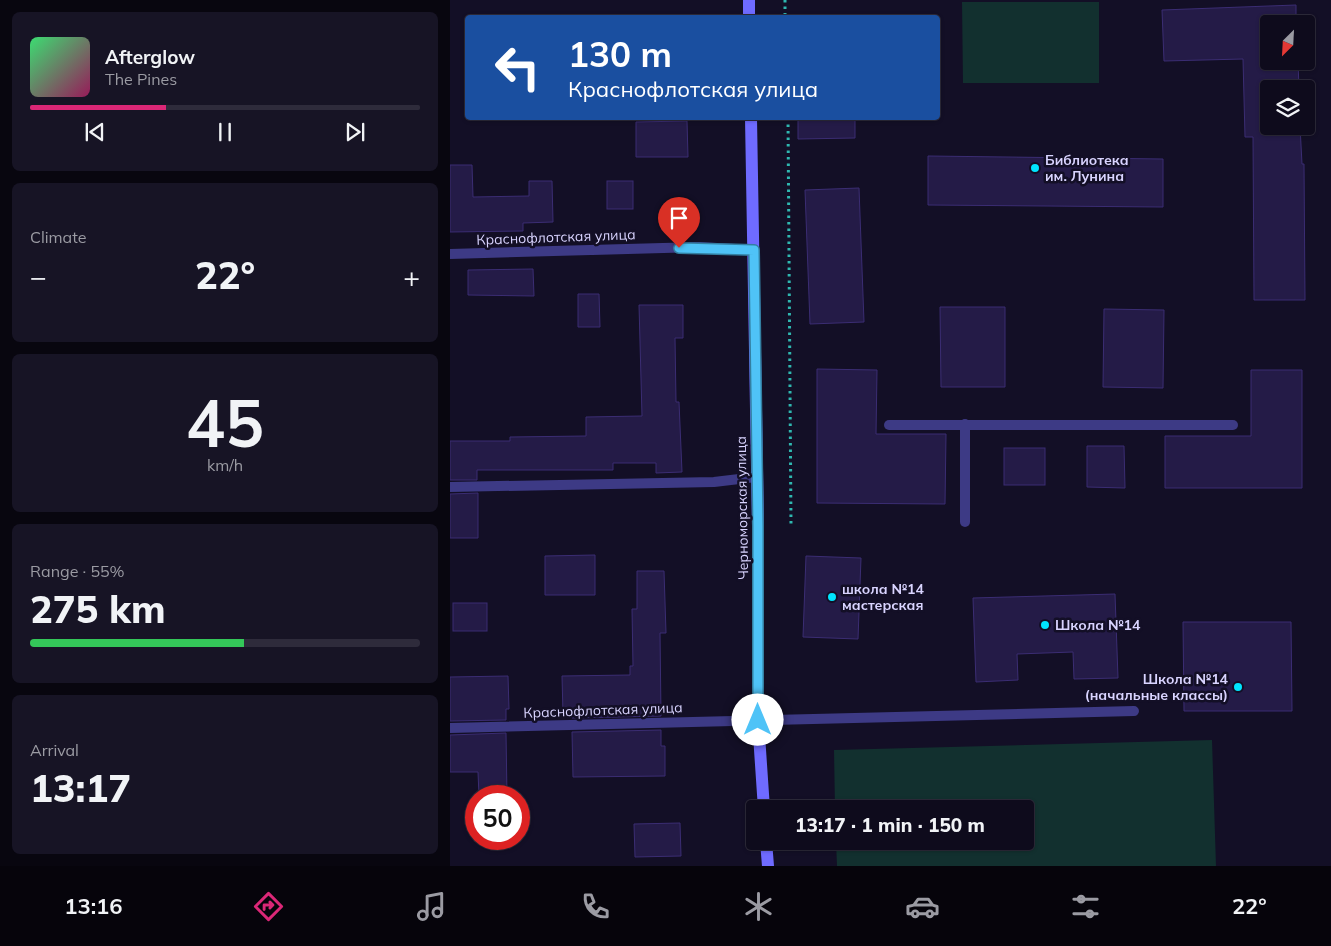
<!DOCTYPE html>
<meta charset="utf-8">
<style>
body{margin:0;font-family:Mulish,sans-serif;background:#171425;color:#f1f3f6;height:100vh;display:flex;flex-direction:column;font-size:19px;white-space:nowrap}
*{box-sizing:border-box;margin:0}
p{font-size:16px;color:#9b9ba3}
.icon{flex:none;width:28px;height:28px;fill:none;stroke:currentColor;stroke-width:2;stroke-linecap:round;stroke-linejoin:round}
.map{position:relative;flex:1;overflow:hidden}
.details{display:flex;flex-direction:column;gap:12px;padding:12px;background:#08060f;width:450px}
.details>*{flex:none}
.guide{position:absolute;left:15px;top:15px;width:475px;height:105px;border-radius:5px;box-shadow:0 1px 4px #0004,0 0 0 1px #2e2b3b;background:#1a4fa0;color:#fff;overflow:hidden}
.needle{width:32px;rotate:204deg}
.controls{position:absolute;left:810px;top:15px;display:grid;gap:10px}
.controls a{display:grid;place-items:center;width:55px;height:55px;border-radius:5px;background:#0e0b1c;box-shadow:0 1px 4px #0004,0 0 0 1px #2e2b3b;font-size:25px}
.speed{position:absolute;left:15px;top:785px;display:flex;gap:10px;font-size:25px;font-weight:700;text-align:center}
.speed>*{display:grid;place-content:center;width:65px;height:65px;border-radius:50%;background:#0e0b1c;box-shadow:0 1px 4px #0004,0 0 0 1px #2e2b3b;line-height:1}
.speed .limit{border:8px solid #d22;background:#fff;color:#111}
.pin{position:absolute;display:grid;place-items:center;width:42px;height:42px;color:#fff;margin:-51px -21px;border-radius:50% 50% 50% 0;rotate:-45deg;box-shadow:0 0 5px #0007}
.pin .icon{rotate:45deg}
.me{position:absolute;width:55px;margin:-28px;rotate:0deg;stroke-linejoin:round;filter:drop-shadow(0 0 4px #0008)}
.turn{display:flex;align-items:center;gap:18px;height:105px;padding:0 20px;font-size:22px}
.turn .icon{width:65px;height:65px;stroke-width:2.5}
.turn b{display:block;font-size:35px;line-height:42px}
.big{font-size:38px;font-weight:800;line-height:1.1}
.details .widget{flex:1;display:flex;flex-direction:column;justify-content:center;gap:8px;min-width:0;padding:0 18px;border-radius:8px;background:#171425}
.details .dial{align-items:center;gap:0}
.dial b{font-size:65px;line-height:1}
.song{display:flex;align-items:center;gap:15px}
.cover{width:60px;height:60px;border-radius:8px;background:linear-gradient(135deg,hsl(140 70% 55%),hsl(330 70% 35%))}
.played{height:5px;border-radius:2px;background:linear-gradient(90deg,#db2777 35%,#2e2b3b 35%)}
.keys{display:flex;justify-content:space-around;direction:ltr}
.heat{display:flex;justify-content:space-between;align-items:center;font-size:28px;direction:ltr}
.charge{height:8px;border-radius:4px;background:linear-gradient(90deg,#34c759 55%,#2e2b3b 0)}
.trip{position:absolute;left:296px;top:800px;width:288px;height:50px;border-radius:5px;background:#0e0b1c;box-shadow:0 1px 4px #0004,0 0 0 1px #2e2b3b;font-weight:800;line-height:50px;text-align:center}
.menu{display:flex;height:80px;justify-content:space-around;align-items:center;background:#06040b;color:#9b9ba3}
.menu .icon{width:35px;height:35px}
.menu .active{color:#db2777}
.menu b{font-size:22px;color:#f1f3f6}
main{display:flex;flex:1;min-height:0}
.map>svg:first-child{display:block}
.garden{fill:#12302f}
.building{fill:#241b47;stroke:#3b2d73}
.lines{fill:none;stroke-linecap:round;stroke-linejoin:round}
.path{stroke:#2fb8b0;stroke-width:3;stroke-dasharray:2.5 4;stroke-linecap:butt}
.lane{stroke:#3d3a85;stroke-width:10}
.secondary{stroke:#6f6bff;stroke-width:12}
.route-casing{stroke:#337fa1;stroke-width:12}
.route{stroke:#4fc3f7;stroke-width:9}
.poi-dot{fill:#00e5ff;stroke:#130f26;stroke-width:2}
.labels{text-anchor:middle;stroke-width:5;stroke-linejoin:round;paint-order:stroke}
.poi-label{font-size:14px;font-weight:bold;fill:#d9d4ff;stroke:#130f26;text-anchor:start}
.street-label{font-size:14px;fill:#d9d4ff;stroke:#130f26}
</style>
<main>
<section class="details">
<div class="widget">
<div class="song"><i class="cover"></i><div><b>Afterglow</b><p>The Pines</p></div></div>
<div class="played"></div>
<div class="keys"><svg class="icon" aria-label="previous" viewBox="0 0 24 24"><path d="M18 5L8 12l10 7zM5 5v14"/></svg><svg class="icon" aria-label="pause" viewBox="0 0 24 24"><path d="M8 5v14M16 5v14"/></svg><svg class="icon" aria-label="next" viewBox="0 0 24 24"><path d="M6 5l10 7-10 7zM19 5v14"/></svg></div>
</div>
<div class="widget"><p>Climate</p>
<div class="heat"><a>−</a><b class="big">22°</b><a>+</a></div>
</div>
<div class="widget dial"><b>45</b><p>km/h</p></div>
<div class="widget"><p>Range · 55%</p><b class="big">275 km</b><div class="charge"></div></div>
<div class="widget"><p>Arrival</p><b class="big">13:17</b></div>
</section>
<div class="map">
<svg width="881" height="866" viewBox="0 0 881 866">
<rect width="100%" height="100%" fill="#130f26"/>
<!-- garden -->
<g class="garden">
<polygon points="512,2 649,2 649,83 513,83"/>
<polygon points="762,740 766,866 387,866 386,841 575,841 575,809 385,809 384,750"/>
</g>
<!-- building -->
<g class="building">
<polygon points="846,5 846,24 819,24 819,61 848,61 849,89 819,89 819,126 850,126 852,164 854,164 855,300 804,300 803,137 795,137 793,59 714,61 712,10"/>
<polygon points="348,118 405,118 405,138 348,139"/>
<polygon points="237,121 238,157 186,157 186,122"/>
<polygon points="478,156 713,159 713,207 478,205"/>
<polygon points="0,165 22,165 23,197 79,196 79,181 102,181 103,222 73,223 73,231 0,232"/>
<rect x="157" y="181" width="26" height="28"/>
<polygon points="409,188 414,322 360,324 355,190"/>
<polygon points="83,269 84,296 18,295 18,270"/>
<polygon points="128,294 149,294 150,327 128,327"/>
<polygon points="189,305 233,305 233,338 225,338 226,402 229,402 232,472 206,473 206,463 163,463 163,470 27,470 27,480 0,480 0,441 60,441 60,437 136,436 136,417 192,416"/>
<polygon points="490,307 555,307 555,387 491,387"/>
<polygon points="654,309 714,310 713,388 653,387"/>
<polygon points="367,369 427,370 426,434 496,434 495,504 367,503"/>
<polygon points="801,370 852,370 852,488 715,488 715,436 801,436"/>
<polygon points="637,446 674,446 675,488 637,487"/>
<rect x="554" y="448" width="41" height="37"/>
<polygon points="28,493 28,538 0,538 0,494"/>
<polygon points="145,555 145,595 95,595 95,556"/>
<polygon points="356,556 411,558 408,639 353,637"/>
<polygon points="187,571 214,571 216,633 210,633 211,716 122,718 122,713 113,714 112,676 180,675 180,666 183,666 182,609 187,609"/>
<polygon points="665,594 668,678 624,679 623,652 567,654 568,680 526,682 523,598"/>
<rect x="3" y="603" width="34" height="28"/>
<polygon points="733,622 841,622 842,711 734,711"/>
<polygon points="58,676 59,709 56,709 56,720 0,721 0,677"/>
<polygon points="211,730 211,746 215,746 215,776 123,777 122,732"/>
<polygon points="56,733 57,796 29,796 28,772 0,772 0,735"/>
<polygon points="230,823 231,856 185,857 184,824"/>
</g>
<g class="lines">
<!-- path -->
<g class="path">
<polyline points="335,0 335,18"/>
<polyline points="338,118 341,525"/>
</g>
<!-- lane -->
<g class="lane">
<polyline points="0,254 249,247 304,250"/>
<polyline points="515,424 515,522"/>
<polyline points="439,425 783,425"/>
<polyline points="0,487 264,482 306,477"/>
<polyline points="0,728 684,711"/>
</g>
<!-- secondary -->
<g class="secondary">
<polyline points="299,0 299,18"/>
<polyline points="301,118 308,526 308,720 314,809"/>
<polyline points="316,841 318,866"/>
</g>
</g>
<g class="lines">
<!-- route casing -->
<g class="route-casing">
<polyline id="route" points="229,248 304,250 308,526 308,720"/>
</g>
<!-- route -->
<use href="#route" class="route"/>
</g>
<!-- markers -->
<g class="poi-dot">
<circle cx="585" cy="168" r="5"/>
<circle cx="382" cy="597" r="5"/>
<circle cx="595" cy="625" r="5"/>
<circle cx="788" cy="687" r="5"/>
</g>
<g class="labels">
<!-- poi labels -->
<g class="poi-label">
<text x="595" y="165">Библиотека<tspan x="595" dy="16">им. Лунина</tspan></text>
<text x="392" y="594">школа №14<tspan x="392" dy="16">мастерская</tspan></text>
<text x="605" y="630">Школа №14</text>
<text x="778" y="684" text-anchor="end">Школа №14<tspan x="778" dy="16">(начальные классы)</tspan></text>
</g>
<!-- street labels -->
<g class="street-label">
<text transform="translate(106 237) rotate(-2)" y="5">Краснофлотская улица</text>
<text transform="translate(292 508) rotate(-91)" y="5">Черноморская улица</text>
<text transform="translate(153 710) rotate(-2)" y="5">Краснофлотская улица</text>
</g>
</g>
</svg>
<div class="controls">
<a><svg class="needle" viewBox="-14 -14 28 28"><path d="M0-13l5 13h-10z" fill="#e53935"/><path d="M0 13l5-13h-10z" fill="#9b9ba3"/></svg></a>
<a><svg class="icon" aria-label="layers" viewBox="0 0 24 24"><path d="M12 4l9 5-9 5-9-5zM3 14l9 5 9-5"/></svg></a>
</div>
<div class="speed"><div class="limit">50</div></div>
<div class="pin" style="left:229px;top:248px;background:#d93025"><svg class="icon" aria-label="arrive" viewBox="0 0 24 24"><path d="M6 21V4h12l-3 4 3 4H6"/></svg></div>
<svg class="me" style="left:308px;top:720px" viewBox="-20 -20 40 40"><circle r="19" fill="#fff"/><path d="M0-13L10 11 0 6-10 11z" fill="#4fc3f7"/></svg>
<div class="trip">13:17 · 1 min · 150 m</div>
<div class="guide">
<div class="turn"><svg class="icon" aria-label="left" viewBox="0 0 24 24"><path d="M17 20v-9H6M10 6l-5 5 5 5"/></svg><div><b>130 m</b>Краснофлотская улица</div></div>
</div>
</div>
</main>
<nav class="menu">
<b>13:16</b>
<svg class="icon active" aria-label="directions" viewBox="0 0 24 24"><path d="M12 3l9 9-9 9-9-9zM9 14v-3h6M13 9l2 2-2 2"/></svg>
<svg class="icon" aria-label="music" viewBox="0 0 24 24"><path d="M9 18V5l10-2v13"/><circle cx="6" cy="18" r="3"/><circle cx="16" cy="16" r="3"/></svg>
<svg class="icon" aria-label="phone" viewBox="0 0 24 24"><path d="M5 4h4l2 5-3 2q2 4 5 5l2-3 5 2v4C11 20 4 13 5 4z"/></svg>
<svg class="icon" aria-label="climate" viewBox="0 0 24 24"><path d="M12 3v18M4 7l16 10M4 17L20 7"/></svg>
<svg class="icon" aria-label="car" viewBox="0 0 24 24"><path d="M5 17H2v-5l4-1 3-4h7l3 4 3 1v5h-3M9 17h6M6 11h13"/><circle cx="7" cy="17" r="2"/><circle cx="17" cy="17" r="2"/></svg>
<svg class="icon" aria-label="filters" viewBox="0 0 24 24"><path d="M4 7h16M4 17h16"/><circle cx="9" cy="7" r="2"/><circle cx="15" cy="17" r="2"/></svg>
<b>22°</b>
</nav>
